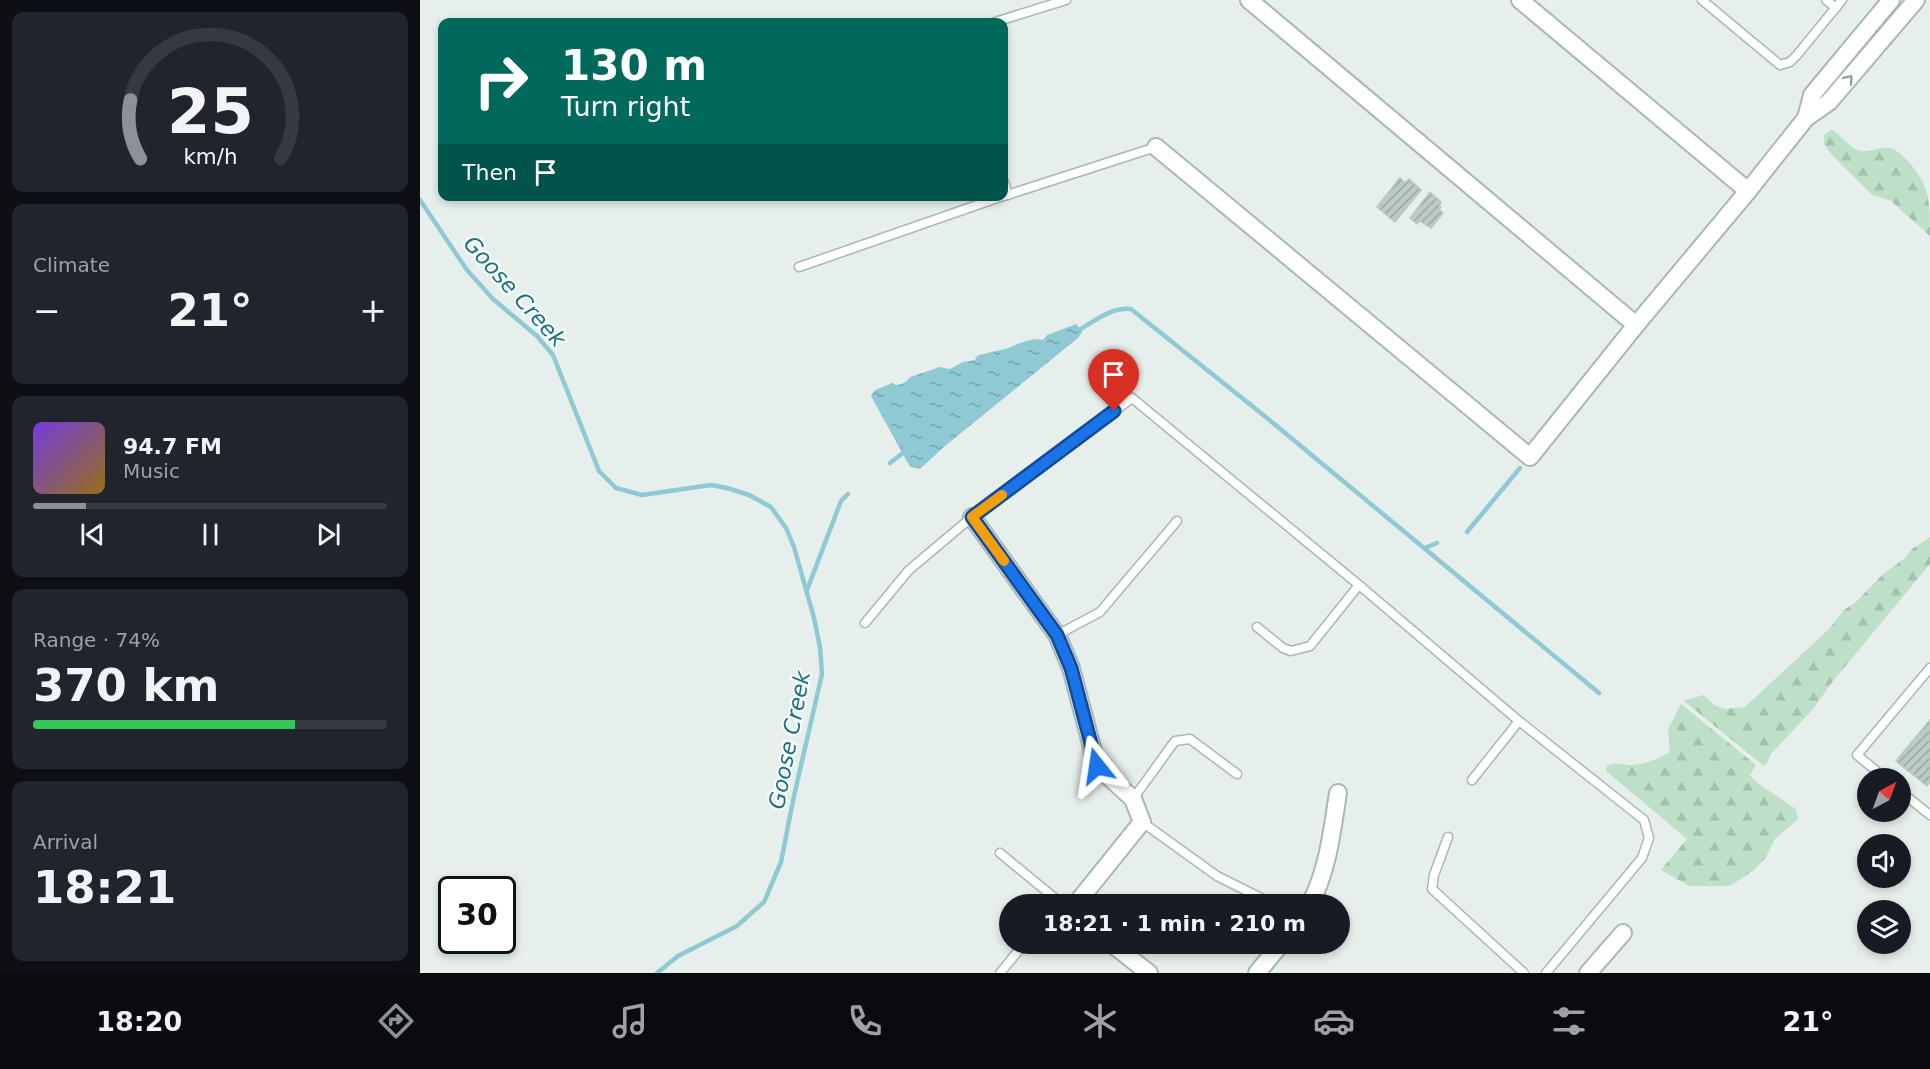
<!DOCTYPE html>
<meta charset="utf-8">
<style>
body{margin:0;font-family:"DejaVu Sans",sans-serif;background:#20242c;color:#f1f3f6;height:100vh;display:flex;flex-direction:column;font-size:22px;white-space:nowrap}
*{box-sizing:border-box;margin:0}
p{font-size:20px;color:#9ea1a6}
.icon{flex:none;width:33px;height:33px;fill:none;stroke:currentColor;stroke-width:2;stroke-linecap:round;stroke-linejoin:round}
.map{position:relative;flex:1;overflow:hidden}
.panel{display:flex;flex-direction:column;gap:12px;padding:12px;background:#0d0f14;width:420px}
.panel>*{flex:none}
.guide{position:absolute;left:18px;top:18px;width:570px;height:183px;border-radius:12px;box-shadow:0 3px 9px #0003;background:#00695c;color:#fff;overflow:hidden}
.needle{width:39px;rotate:41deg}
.tools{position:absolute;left:1437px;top:768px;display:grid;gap:12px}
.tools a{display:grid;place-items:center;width:54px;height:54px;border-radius:50%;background:#171b24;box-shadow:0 3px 9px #0003;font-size:30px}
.speed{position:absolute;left:18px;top:876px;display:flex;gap:12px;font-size:30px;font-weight:700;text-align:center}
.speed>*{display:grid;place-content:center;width:78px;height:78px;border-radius:50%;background:#171b24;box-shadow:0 3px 9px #0003;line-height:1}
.speed .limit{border:3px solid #111;border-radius:9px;background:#fff;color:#111}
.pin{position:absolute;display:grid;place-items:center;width:51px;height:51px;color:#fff;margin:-62px -26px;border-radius:50% 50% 50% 0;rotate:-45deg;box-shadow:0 0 6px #0007}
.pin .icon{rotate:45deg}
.me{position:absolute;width:66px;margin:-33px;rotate:345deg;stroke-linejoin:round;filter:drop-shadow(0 0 4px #0008)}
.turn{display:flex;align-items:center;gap:21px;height:126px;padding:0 24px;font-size:27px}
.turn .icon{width:78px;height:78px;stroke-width:2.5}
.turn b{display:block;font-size:42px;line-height:51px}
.then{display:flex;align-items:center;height:57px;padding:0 24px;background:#0003;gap:12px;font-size:22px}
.big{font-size:45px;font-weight:700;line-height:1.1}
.panel .tile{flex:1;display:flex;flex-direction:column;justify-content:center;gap:9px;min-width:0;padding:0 21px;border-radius:12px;background:#20242c}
.panel .dial{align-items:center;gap:0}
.dial svg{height:156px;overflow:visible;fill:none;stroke:#363941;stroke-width:7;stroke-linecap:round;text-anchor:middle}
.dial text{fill:#f1f3f6;stroke:none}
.song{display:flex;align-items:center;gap:18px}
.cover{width:72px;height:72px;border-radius:9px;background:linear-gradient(135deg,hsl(260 70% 55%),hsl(40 70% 35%))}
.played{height:6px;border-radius:3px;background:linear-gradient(90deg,#8c9099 15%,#363941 15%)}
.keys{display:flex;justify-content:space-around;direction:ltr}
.heat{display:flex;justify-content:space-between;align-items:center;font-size:33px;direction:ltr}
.charge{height:9px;border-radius:4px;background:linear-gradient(90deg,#34c759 74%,#363941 0)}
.trip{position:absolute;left:579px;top:894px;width:351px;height:60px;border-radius:30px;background:#171b24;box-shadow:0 3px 9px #0003;font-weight:700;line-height:60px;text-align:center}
.tab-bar{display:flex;height:96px;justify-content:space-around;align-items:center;background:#090b0e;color:#9ea1a6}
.tab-bar .icon{width:42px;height:42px}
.tab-bar .current{color:#8c9099}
.tab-bar b{font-size:27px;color:#f1f3f6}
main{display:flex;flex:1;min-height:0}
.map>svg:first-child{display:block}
.forest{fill:url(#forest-firs)}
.water{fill:url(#water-ripples)}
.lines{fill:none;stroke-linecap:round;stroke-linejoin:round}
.stream{stroke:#8ec9d4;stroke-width:4.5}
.building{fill:url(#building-hatch);stroke:#b8c9c2;stroke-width:1.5}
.service-casing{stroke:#a8b8b2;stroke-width:11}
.minor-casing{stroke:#a8b8b2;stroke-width:20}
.service{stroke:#fff;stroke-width:8}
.minor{stroke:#fff;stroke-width:16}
.oneway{stroke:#92a09c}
.route-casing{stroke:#114b97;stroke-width:15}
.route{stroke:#1a73e8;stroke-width:10}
.slow{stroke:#f59e0b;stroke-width:10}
.labels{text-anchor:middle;stroke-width:4.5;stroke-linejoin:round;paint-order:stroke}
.water-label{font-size:22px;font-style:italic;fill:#1c6f80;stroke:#f7fbf9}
</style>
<main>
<section class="panel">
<div class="tile dial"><svg viewBox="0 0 100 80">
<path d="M14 69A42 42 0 1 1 86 69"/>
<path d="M14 69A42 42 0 0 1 9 39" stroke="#8c9099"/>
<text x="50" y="56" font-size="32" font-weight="700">25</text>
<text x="50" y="72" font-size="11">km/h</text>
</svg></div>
<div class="tile"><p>Climate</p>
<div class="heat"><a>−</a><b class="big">21°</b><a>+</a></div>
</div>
<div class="tile">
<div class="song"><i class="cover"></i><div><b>94.7 FM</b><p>Music</p></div></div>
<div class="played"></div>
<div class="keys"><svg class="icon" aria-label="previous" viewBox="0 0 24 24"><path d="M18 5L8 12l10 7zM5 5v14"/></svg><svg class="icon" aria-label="pause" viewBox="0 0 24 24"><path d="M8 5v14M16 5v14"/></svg><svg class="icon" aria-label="next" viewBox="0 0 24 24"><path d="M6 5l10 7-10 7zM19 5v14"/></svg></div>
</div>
<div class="tile"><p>Range · 74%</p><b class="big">370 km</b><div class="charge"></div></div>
<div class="tile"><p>Arrival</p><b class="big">18:21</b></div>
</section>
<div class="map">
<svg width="1510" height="973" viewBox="0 0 1510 973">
<defs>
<pattern id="forest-firs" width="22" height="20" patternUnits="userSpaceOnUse" patternTransform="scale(1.5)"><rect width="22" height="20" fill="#bfe0c8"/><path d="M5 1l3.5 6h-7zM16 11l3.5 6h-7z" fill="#a4c1ad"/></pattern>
<pattern id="water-ripples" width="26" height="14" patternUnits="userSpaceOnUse" patternTransform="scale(1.5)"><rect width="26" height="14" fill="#8ec9d4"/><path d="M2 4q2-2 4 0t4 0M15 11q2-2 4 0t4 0" fill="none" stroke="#74a5ad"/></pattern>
<pattern id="building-hatch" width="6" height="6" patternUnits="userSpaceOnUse" patternTransform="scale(1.5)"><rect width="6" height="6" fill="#bbcac4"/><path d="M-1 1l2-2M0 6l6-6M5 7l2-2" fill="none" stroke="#98a6a0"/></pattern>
</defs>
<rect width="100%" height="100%" fill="#e6efeb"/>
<!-- forest -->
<g class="forest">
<path d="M1411 130C1422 134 1429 149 1441 151 1451 153 1462 145 1473 149 1478 151 1484 157 1488 161 1510 186 1510 201 1510 236L1471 201 1451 194 1411 154 1404 144V135Z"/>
<polygon points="1510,537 1510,564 1413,681 1393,709 1350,755 1348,762 1344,766 1264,701 1283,695 1296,706 1304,709 1325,707 1408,630 1425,609 1435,603 1463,574 1485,558 1492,549"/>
<path d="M1261 704 1336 765 1330 775 1339 784 1376 809 1378 819 1355 839 1346 857 1334 870 1310 886H1269L1241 870 1267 839 1186 771 1187 766C1195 761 1203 765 1212 765 1227 764 1237 759 1250 752L1248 729Z"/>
</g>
<!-- water -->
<path class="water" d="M656 324 661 329 662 332 658 338 525 446 500 469 490 467 451 396 455 390 473 383 476 385C481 385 487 382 490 377L520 367 530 369 543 362 555 360 557 356C565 353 573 352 581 350 595 347 609 336 623 340L627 335Z"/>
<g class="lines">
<!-- stream -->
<g class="stream">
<polyline points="0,200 47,270 73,299 117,336 133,355 179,471 196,488 222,495 291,485 307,488 329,495 351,507 366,528 374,547 394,618 400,647 402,674 374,796 361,862 344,902 317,926 258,956 237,973"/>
<path d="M661 329C677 319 693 307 711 309L847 418 1179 693"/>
<polyline points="470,463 483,453"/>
<polyline points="1047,532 1100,468"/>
<polyline points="1005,548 1017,543"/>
<polyline points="387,590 421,501 428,494"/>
</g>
</g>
<!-- building -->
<g class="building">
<polygon points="980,178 985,183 989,179 1001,190 975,222 957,207"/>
<polygon points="1010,192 1021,202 1019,205 1021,207 1019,209 1023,213 1011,228 1000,221 997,224 990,218"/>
<polygon points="1510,720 1510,782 1507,786 1476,761"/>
</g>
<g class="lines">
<!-- service casing -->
<g class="service-casing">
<g id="service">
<polyline points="1282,0 1360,65 1370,62 1377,55 1422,0"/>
<polyline points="1406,0 1416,8"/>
<polyline points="575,22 646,0"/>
<polyline points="584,182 588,195"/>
<polyline points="584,196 736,147"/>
<polyline points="379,267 583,196"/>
<polyline points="445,623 489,570 552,517 712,398 939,585 1099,721 1224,820 1229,838 1222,858 1126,973"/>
<polyline points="837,627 863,648 871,651 890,646 939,585"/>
<polyline points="637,635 680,612 757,521"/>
<polyline points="1465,778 1437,755 1510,668"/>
<polyline points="1052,780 1099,721"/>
<polyline points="1480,791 1510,815"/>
<polyline points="713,799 755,741 770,739 817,774"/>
<polyline points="722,822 797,876 853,904"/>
<polyline points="1028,837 1014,875 1012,889 1104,973"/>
<polyline points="580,853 642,904"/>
<polyline points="580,973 604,944"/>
</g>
</g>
<!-- minor casing -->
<g class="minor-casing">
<g id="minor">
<polyline points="829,0 1216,325"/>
<polyline points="1100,0 1328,191"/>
<polyline points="1386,118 1392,95 1471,0"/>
<polyline points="736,147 1110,457 1216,325 1328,191 1386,118 1409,102 1496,0"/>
<polyline points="552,517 637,635 651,668 677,766 713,799 722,822 656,904"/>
<path d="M890 904C908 870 912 831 918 793"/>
<polyline points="692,944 729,973"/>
<polyline points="837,973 861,944"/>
<polyline points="1168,973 1203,933"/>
</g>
</g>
<!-- service -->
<use href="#service" class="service"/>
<!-- minor -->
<use href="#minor" class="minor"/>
</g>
<!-- one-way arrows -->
<defs><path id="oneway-chevron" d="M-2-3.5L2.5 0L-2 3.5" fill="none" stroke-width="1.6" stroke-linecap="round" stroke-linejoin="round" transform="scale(1.5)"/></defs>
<use class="oneway" href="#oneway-chevron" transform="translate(1429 79) rotate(-50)"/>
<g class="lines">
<!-- route casing -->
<g class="route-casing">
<polyline id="route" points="677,766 651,668 637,635 552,517 694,411"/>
</g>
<!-- route -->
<use href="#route" class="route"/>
<!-- slow -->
<polyline class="slow" points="582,495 552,517 584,561"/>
</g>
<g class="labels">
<!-- water labels -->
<g class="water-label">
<text transform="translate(95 291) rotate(48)" y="8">Goose Creek</text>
<text transform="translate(369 740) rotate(-79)" y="8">Goose Creek</text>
</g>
</g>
</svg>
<div class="tools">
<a><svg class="needle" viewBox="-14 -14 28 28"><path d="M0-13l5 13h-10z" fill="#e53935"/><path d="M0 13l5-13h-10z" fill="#9ea1a6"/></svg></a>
<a><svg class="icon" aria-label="sound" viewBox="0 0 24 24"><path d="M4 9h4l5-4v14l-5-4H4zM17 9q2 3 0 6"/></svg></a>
<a><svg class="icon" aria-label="layers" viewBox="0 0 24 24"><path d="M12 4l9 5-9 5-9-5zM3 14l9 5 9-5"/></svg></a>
</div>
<div class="speed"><div class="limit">30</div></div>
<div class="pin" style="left:694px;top:411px;background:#d93025"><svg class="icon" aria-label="arrive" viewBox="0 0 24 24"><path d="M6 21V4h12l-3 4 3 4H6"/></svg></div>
<svg class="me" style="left:677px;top:766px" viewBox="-20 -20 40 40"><path d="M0-17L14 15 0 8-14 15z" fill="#1a73e8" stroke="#fff" stroke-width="4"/></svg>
<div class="trip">18:21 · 1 min · 210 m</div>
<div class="guide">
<div class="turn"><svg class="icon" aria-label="right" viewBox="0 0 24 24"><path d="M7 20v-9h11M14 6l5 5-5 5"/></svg><div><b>130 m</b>Turn right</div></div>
<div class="then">Then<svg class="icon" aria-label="arrive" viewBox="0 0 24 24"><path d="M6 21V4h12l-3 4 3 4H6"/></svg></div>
</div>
</div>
</main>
<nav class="tab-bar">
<b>18:20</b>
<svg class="icon current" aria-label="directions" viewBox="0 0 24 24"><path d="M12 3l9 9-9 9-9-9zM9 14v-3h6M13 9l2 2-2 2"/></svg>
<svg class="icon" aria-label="music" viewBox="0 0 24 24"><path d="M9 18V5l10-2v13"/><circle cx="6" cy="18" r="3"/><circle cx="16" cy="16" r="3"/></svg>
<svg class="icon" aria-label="phone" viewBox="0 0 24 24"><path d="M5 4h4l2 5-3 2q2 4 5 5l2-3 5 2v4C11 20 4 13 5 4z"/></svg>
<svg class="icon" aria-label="climate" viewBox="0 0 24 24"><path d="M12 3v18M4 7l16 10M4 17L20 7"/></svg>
<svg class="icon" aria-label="car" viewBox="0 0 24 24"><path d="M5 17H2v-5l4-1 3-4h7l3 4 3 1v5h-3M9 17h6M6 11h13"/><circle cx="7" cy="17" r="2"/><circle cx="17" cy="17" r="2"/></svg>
<svg class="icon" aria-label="filters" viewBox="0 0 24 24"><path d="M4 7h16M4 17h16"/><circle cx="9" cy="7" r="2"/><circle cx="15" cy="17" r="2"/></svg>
<b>21°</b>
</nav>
